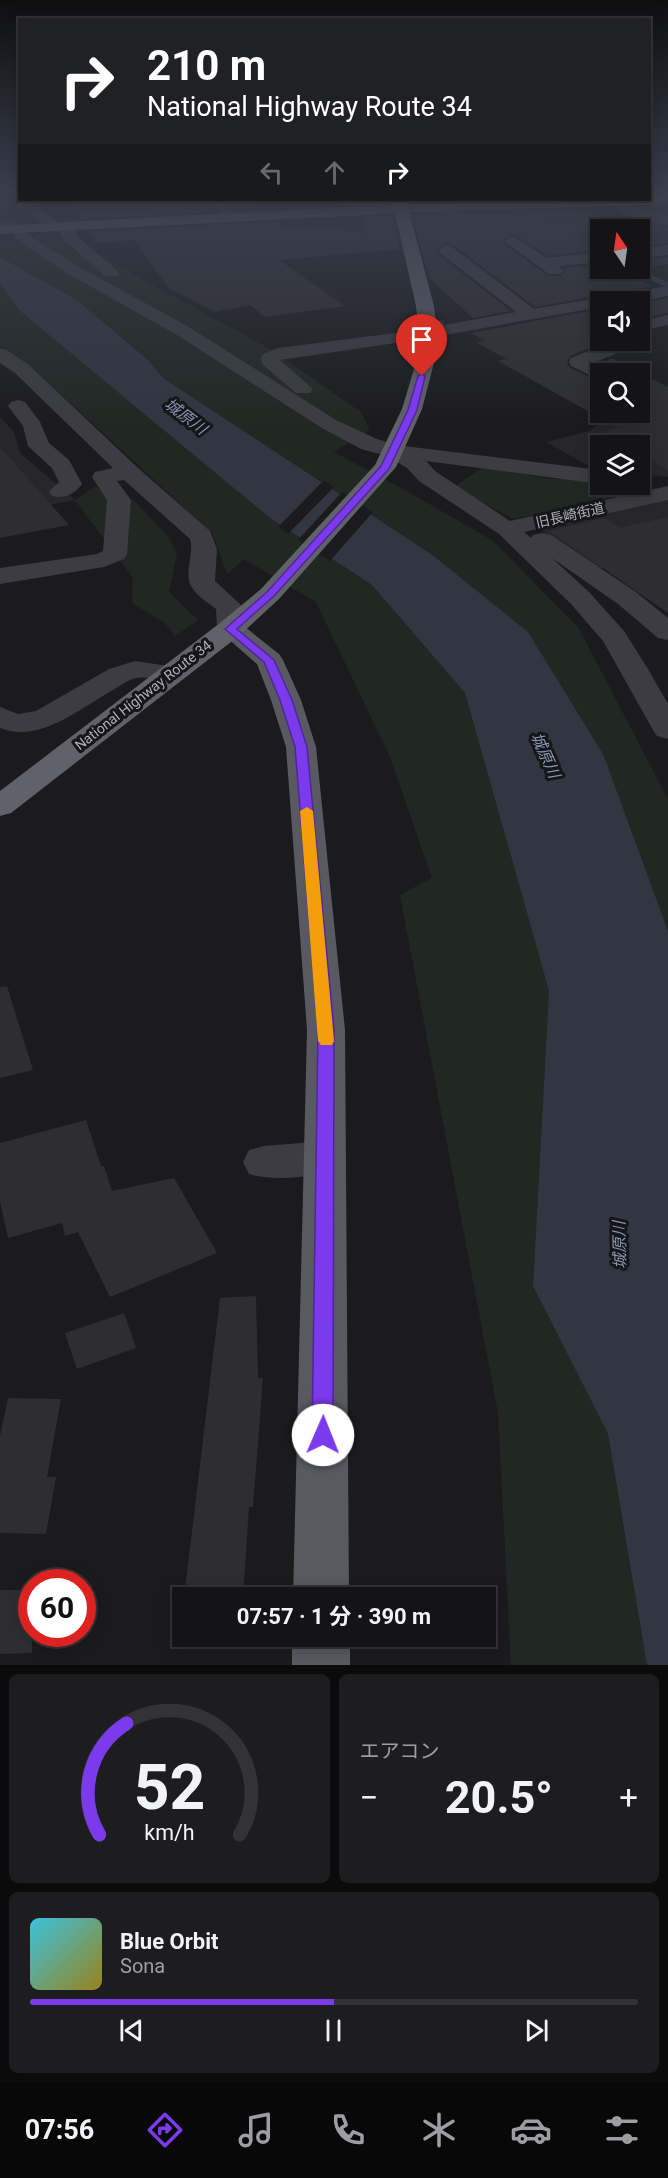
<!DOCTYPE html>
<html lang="ja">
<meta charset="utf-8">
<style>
body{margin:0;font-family:Roboto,"Noto Sans JP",sans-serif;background:#1d1d1f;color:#f1f3f6;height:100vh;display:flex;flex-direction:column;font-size:22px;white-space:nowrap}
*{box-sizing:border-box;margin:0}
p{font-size:20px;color:#9d9ea1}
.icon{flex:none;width:33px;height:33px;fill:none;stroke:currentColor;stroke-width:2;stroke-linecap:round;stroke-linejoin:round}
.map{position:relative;height:1665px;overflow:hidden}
.sheet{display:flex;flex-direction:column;gap:9px;padding:9px;background:#0b0b0c;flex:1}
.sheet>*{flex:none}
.hud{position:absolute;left:18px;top:18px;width:633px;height:183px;border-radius:0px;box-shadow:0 3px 15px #0003,0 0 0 2px #333335;background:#202124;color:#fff;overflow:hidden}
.needle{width:39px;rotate:347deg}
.controls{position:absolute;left:590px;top:219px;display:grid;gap:12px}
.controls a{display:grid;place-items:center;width:60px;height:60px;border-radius:0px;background:#141416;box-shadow:0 3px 15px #0003,0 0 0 2px #333335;font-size:30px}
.speed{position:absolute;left:18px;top:1569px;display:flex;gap:12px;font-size:30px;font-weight:700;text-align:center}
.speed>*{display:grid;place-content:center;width:78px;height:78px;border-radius:50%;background:#141416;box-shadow:0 3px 15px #0003,0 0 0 2px #333335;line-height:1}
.speed .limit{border:9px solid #d22;background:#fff;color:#111}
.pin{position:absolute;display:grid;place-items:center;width:51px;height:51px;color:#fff;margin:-62px -26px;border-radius:50% 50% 50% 0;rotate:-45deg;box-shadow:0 0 6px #0007}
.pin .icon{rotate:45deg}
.me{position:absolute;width:66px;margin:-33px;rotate:1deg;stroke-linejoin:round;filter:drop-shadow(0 0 4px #0008)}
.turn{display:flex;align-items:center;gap:21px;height:126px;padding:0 30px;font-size:27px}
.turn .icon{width:78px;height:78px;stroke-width:2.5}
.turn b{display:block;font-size:42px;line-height:51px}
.lanes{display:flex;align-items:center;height:57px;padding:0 30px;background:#0003;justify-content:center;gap:30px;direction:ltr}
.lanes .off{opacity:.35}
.big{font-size:45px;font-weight:700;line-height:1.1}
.sheet .widget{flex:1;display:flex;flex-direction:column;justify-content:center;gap:9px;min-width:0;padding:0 21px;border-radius:9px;background:#1d1d1f}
.sheet .dial{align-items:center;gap:0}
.dial svg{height:156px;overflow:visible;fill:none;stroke:#333335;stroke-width:7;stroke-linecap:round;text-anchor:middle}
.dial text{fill:#f1f3f6;stroke:none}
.song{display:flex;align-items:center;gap:18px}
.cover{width:72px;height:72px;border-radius:9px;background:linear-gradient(135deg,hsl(190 70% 55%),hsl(50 70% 35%))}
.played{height:6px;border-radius:3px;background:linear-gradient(90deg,#7c3aed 50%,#333335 50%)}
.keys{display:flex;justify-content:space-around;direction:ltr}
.heat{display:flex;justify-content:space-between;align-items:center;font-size:33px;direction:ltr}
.sheet .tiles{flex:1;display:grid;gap:9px;grid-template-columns:1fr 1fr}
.widget:last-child{grid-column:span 2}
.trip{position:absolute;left:172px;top:1587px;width:324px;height:60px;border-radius:0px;background:#141416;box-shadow:0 3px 15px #0003,0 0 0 2px #333335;font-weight:700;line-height:60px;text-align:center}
.dock{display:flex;height:96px;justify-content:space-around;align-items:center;background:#080809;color:#9d9ea1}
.dock .icon{width:42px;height:42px}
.dock .selected{color:#7c3aed}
.dock b{font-size:27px;color:#f1f3f6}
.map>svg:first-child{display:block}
.built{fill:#27272a}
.green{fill:#212823}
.water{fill:#313741}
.pier{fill:#1b1b1d}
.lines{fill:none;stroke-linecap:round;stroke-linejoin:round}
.stream{stroke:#313741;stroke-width:5}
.building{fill:#2e2e31}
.minor-tunnel{stroke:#38393d;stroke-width:20;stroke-dasharray:20 10;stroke-linecap:butt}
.minor{fill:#3c3c42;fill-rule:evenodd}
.primary{fill:#585961;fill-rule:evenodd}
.trunk{fill:#60616a;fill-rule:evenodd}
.route{fill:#7c3aed;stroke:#51269a;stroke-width:1.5}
.slow{fill:#f59e0b}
.labels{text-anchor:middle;stroke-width:6;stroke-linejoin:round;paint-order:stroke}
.far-street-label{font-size:14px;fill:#aeb0bc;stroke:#161618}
.water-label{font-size:16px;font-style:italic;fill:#8798b5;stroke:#161618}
</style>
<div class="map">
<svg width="668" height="1665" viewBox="0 0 668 1665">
<rect width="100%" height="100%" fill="#1b1b1d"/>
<!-- built -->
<g class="built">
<polygon points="328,200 382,200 351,209 330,210"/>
<polygon points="584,209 623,229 600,230 568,236 547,222 469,227 424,217 441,213"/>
<polygon points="0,417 14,432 20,453 75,500 0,514"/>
<polygon points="608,418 668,420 668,477 639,474 639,446 600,446 600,467 587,465 546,442 589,431"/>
<polygon points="668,499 668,572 618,565 598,569 537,528"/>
</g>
<!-- green -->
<g class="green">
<polygon points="0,191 6,191 13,203 39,222 0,224"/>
<polygon points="58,233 270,349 361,412 370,430 334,452 412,494 493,541 578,627 668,799 668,931 604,756 431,554 163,378 148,360 77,300 0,257 0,238"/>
<polygon points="0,283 20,310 270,518 372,585 465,693 549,991 533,1286 608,1434 647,1665 511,1665 498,1413 400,895 432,878 390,757 316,602 244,559 227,574 212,533 33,369 0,345"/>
<polygon points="483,467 550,479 575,479 600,482 600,484 627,486 634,493 513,519 454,487"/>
<polygon points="96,486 128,512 131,498 168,536 177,554 169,592 198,620 175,636 165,623 132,603 133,578 75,500"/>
</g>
<!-- water -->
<polygon class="water" points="0,257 77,300 148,360 163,378 431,554 528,632 604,756 668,931 668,1665 647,1665 608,1434 533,1286 549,991 465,693 372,585 270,518 19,310 0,283"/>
<!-- pier -->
<g class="pier">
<polygon points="324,480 334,487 288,534 278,527"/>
<polygon points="342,492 373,512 330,561 298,540"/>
</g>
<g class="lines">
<!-- stream -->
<g class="stream">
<polyline points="505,200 508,202"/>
<polyline points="637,208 640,211 668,217"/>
<polyline points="525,212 556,231"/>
<polyline points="630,268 668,285"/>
</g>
</g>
<!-- building -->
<g class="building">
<polygon points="70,200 207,200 216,212 82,219"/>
<polygon points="226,200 251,200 262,209 236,211"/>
<polygon points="511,212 535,224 625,217 668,227 668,243 639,246 639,230 600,230 600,250 548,256 514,234 504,239 507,246 548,276 561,276 565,272 563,268 600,264 600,268 639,268 639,260 668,257 668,264 621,271 652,286 535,307 453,245 445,243 436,250 439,255 511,311 473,318 429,278 412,215"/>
<polygon points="393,216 401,252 399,249 279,260 345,306 265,317 250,305 215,312 168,288 135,240 97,243 90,232 276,222 282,227 309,225 313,229 332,228 364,233 363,217"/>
<polygon points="668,298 668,313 639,319 639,304"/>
<polygon points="600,309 600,340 609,340 588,346 591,347 570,356 567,363 570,368 600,382 600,412 639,412 639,374 611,374 598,364 612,358 668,387 668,470 639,454 639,446 625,446 601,432 618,428 498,361 506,359 476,342 485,341 471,333"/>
<polygon points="0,447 69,525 0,538"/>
<polygon points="668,517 668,613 549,531 605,518 620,528"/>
<polygon points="7,986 33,1070 0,1078 0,987"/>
<polygon points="86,1120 101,1166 104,1166 112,1191 174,1178 217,1253 110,1297 78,1232 65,1236 62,1223 8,1238 0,1201 0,1143"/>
<polygon points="256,1296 258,1378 263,1378 253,1507 249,1507 243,1598 184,1598 220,1298"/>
<polygon points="124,1313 136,1348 77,1369 65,1333"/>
<polygon points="8,1398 61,1399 47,1477 56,1477 46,1534 0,1533 0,1436"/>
<polygon points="0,1590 32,1590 32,1653 0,1654"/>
</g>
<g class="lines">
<!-- minor-tunnel -->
<polyline class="minor-tunnel" points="403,337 445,330"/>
<!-- minor -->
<g class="minor">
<polygon points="20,199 50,200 48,203 33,205 61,224 54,228 49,227 19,208 17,205"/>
<polygon points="209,200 223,200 239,218 237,221 227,221"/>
<path d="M626 200H643L634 207 643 212 668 217V225C651 222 628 220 616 207Z"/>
<polygon points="0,218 21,226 31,237 79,267 189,327 336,420 377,439 396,445 600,470 600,484 426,461 435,471 510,521 668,486 668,500 524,532 531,538 533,535 542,533 551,535 636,592 668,618 668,640 658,638 618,604 552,558 589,592 624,631 648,669 668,704 668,739 657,736 653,730 603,641 571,604 499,534 419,481 407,468 387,456 361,449 322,428 177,335 67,273 21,243 11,232 0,227"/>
<polygon points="68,227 77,232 78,237 117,270 119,273 117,276 105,276 64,240 60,232"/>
<polygon points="513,236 547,258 600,252 600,262 559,266 563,271 561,274 549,274 508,244 505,241"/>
<polygon points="446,245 452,247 534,309 668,286 668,296 636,302 600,302 600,307 445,335 439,334 436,330 439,326 516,312 440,253 438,250"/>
<polygon points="668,245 668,255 639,258 639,248"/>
<polygon points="668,315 668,325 639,331 639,321"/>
<polygon points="403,332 409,333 412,337 409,341 280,360 313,389 310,393 296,393 262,364 261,358 263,354 278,348"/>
<polygon points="639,336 643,340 640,344 593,363 609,374 600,374 600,380 571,366 569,362 571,358 616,340 639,340"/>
<path d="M0 348 7 350 29 365 137 467 210 531 217 549 215 581 242 606 243 629 240 635 230 637 220 635 217 629 216 609C207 602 192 593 189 581 186 567 194 553 190 539L124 480 117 481 131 500 127 554 124 559 104 567 0 584V568L97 554 103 551 107 500 92 477 95 472 113 468 15 373 0 363Z"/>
<path d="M18 400 25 402 40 422 49 443 69 460 82 484C75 494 64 499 52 496L49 491 59 482 52 468 28 446 23 426 8 406 11 402Z"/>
<path d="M135 661 182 668 186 674 182 680C166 684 151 675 136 678 127 680 119 687 111 691 80 709 38 744 0 728V707L18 714 36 711 109 669Z"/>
<path d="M325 1141 340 1146 346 1157 340 1168C313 1177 276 1182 249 1174L243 1162 249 1150 264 1146Z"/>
</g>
<!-- primary -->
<g class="primary">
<path d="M650 196H668V204L401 213 0 234V226C216 214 433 200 650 200Z"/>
<polygon points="230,621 240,623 279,654 283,660 301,700 316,747 345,1030 349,1598 293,1598 307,1030 286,747 271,700 257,664 217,629 220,623"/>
<rect x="292" y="1636" width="58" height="29"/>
</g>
<!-- trunk -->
<polygon class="trunk" points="392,200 406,200 434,306 437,333 435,359 422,409 396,467 279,599 240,635 11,813 0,816 0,791 220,623 261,589 375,465 402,409 417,359 419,333 416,306"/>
</g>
<!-- sky -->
<linearGradient id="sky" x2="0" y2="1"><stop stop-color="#0f0f10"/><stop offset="0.45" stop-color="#393f4c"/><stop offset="1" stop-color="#393f4c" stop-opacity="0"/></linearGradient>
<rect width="668" height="425" fill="url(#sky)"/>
<!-- route -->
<polygon class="route" points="422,374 425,376 417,410 389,469 274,596 237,629 274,660 292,700 307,747 334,1030 333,1435 330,1442 323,1445 315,1442 312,1435 318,1030 295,747 280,700 264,662 225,629 267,592 381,466 408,410 418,376"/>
<!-- slow -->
<polygon class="slow" points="307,807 313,811 334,1041 332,1045 321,1045 318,1041 300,811"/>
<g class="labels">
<!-- far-street labels -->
<g class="far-street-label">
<text transform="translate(570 515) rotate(-13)" y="5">旧長崎街道</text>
<text transform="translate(143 695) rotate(-38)" y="5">National Highway Route 34</text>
</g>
<!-- water labels -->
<g class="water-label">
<text transform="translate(186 416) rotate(37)" y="6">城原川</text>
<text transform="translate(546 755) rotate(66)" y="6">城原川</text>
<text transform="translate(619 1245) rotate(-91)" y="6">城原川</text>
</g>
</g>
</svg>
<div class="controls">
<a><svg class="needle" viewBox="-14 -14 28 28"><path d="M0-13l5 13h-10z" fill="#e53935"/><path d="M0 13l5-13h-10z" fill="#9d9ea1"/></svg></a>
<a><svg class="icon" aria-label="sound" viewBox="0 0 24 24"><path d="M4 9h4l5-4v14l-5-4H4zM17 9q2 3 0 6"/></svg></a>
<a><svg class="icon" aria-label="search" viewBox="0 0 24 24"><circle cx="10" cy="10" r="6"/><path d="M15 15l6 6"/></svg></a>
<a><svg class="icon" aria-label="layers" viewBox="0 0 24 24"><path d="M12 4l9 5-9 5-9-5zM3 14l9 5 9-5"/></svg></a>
</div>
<div class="speed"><div class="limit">60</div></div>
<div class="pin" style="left:422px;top:376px;background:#d93025"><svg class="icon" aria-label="arrive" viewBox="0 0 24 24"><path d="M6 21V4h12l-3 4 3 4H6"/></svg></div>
<svg class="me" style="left:323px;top:1435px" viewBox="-20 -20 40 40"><circle r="19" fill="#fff"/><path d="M0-13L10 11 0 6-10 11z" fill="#7c3aed"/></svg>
<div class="trip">07:57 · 1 分 · 390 m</div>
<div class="hud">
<div class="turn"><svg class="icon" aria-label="right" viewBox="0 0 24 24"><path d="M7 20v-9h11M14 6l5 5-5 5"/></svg><div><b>210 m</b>National Highway Route 34</div></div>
<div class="lanes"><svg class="icon off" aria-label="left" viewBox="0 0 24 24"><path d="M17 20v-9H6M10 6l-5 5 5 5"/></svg><svg class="icon off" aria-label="ahead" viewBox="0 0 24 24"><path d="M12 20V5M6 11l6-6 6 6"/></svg><svg class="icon" aria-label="right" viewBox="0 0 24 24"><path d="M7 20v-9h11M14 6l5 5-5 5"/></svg></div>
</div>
</div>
<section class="sheet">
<div class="tiles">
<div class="widget dial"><svg viewBox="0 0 100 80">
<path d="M14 69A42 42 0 1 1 86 69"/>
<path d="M14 69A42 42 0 0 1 28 12" stroke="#7c3aed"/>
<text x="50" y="56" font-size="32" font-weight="700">52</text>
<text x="50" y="72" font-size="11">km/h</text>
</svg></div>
<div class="widget"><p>エアコン</p>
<div class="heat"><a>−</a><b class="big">20.5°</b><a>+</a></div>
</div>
<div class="widget">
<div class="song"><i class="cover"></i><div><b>Blue Orbit</b><p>Sona</p></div></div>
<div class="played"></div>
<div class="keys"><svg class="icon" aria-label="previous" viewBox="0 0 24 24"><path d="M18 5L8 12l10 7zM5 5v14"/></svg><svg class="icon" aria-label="pause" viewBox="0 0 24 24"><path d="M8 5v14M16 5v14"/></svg><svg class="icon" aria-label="next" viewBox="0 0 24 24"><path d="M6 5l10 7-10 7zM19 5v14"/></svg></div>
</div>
</div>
</section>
<nav class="dock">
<b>07:56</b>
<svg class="icon selected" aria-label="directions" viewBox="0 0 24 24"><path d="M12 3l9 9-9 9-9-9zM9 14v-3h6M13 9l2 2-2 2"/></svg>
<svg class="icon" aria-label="music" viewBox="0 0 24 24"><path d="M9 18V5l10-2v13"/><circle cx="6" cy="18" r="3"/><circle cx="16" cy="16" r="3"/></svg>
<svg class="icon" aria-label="phone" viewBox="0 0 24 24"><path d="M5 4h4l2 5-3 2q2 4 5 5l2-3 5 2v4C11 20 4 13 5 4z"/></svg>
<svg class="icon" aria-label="climate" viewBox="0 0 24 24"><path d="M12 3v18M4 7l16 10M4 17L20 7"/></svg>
<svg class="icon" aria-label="car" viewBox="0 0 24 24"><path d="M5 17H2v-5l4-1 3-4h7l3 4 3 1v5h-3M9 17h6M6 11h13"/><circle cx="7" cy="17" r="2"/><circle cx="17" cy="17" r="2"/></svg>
<svg class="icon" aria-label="filters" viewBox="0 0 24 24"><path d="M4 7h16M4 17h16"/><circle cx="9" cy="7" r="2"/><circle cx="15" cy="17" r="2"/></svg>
</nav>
